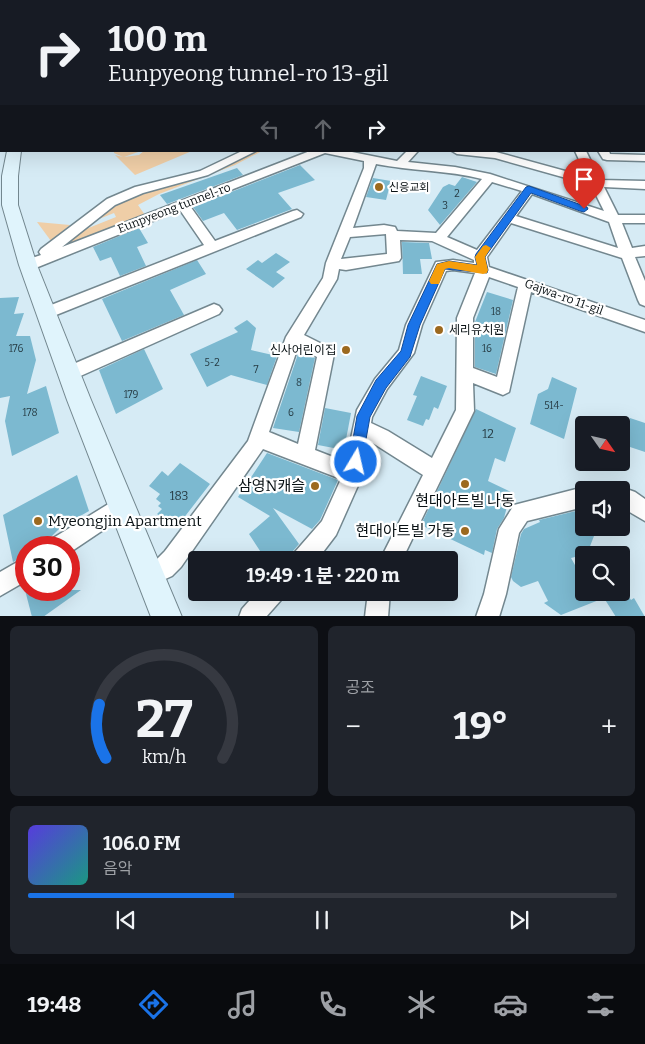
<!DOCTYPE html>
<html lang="ko">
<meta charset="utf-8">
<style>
body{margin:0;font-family:Bitter,"Noto Sans KR",serif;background:#20242c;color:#f1f3f6;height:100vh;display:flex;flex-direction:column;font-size:19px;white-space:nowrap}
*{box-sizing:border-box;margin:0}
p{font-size:16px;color:#9ea1a6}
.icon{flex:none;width:28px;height:28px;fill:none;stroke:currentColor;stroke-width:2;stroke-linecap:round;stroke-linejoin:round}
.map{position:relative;height:616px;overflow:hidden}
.sheet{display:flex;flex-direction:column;gap:10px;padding:10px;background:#0d0f14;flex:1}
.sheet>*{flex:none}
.banner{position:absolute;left:0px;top:0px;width:645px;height:152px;box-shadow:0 5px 20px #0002;background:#171b24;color:#f1f3f6;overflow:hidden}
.needle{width:32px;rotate:124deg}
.controls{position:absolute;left:575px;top:416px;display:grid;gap:10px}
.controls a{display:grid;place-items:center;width:55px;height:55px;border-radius:5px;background:#171b24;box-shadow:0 5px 20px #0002;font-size:25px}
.speed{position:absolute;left:15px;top:536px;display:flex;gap:10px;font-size:25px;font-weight:700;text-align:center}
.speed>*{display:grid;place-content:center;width:65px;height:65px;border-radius:50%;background:#171b24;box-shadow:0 5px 20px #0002;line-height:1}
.speed .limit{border:8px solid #d22;background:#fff;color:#111}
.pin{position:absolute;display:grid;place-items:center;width:42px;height:42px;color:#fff;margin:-51px -21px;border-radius:50% 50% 50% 0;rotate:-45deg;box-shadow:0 0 5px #0007}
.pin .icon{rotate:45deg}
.me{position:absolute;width:55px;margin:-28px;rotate:9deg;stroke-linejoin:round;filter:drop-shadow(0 0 4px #0008)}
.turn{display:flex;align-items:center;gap:18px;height:105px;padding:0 25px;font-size:22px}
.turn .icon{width:65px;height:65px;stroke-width:2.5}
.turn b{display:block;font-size:35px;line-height:42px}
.lanes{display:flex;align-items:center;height:48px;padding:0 25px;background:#0003;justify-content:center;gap:25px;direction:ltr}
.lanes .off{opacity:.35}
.big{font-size:38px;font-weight:700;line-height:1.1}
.sheet .widget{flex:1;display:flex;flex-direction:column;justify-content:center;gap:8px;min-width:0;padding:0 18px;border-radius:8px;background:#20242c}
.sheet .dial{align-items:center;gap:0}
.dial svg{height:130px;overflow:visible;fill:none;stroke:#363941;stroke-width:7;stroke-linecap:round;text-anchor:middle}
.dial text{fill:#f1f3f6;stroke:none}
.song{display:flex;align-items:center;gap:15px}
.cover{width:60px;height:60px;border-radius:8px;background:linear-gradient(135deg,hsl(250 70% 55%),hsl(170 70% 35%))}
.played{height:5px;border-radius:2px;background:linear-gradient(90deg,#1a73e8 35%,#363941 35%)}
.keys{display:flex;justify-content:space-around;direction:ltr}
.heat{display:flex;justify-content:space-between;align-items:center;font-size:28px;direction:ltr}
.sheet .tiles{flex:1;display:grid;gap:10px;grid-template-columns:1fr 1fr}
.widget:last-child{grid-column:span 2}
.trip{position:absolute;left:188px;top:551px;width:270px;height:50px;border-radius:5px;background:#171b24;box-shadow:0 5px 20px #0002;font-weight:700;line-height:50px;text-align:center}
.tab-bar{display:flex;height:80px;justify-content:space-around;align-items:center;background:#090b0e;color:#9ea1a6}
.tab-bar .icon{width:35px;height:35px}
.tab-bar .selected{color:#1a73e8}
.tab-bar b{font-size:22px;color:#f1f3f6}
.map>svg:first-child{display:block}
.green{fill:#efcea7}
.building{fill:#7cb9d0}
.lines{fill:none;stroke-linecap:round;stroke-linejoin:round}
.street-casing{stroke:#73878f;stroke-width:3}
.secondary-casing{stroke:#73878f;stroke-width:2}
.street{fill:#fff;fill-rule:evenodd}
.secondary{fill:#e0f4fc;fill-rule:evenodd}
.route{fill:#1a73e8;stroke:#114b97}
.slow{fill:#f59e0b}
.poi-dot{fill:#9c691f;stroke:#fff;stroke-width:2}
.labels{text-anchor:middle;stroke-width:4.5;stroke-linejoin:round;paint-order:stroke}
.number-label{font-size:10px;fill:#263b43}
.far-poi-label{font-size:11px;fill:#091114;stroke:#fff;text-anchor:start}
.street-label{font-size:12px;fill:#091114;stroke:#fff}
.poi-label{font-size:12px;fill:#091114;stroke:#fff;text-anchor:start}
.near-number-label{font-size:12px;fill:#263b43}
.near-poi-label{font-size:15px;fill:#091114;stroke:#fff;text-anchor:end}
</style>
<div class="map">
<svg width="645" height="617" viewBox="0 0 645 617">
<rect width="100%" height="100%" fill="#d6ebf5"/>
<!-- green -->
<g class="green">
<polygon points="379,0 645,0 645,89 644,1 377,1"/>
<polygon points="114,151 141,151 124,157 139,155 144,151 192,151 135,175 115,155 123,157 114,153"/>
<polygon points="256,151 262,151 235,165 159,194 138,205 145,215 60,247 81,231 116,217 114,213 89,223 114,204 212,171"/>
<polygon points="37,222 70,225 51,241"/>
</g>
<!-- building -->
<g class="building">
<polygon points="300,165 315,180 278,193 292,209 237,230 224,213 203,221 193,207"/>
<polygon points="237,168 243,175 167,204 160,195"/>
<polygon points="462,177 477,182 440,225 428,210 443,187 449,184 455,186"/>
<polygon points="373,178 391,181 386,200 366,197"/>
<polygon points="139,228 148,243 137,247 146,266 120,276 111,257 100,261 93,247"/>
<polygon points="402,242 429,243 432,259 420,259 422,274 403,274"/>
<polygon points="276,253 290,262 276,272 285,278 273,288 246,269 258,260 262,263"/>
<polygon points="197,260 206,274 170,290 184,315 122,341 102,299"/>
<polygon points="487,292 513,300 496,374 475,367 475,322"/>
<polygon points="19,297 14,314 24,313 16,336 30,336 36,360 27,394 46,386 59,433 12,456 5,421 10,396 0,398 0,298"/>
<polygon points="247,320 256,328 251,350 277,356 267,385 231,375 207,387 190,354 238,332 234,328"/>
<polygon points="144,349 163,389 116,414 99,370"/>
<polygon points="298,354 315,358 299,432 273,428"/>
<polygon points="421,376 447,386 438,409 434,407 429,420 426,419 423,426 407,420 417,396 413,395"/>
<polygon points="552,377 577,388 564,439 530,424 538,394 548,389"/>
<polygon points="325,408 351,413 344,450 318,445"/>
<polygon points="476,409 516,428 505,462 495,458 488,481 511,492 504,518 497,529 492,553 485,550 484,555 421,525"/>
<polygon points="630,418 645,423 645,452 630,447"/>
<polygon points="267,453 338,480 320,520 312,529 273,508 299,544 293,551 290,560 266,560 249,534 270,516 238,497"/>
<polygon points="180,463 210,484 176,528 157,514 162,509 158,506 161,503 156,499 160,494 149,486 162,471 168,476"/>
<polygon points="77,475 89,511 61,527 40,548 26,548 26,555 13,562 3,515"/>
<polygon points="580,510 584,516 584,528 590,528 594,536 587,554 571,558 584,581 584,592 622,592 625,591 631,600 634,598 645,617 616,617 604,598 561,615 544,603 548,601 538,581 521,587 513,581 511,577 521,534 524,529 540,522 539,520"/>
<polygon points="25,590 81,590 43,617 32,617"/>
</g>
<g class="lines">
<!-- street casing -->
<g class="street-casing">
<g id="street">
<rect x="0" y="60" width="1" height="6"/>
<rect x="644" y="110" width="1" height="6"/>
<rect x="644" y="134" width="1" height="6"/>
<path d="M242 151H256L208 175 143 193 115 205 62 247 310 151H347L397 161 407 151H418L408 162 455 167 490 174 604 211 591 185 495 158 457 154 452 151 496 152 587 177 575 151H586L600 180 645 181V189L604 187 618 215H645V223H622L632 248 645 246V256L635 257 645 281V306L640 304 638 300 622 258 511 223 487 257 489 267 645 320V332L531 292 509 392 503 395 473 383 474 411 402 560H380L423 475 368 440 360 481 336 535 317 560H292L295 552 322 521 341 479 263 449 181 567 172 576 150 586 142 583 139 575 142 567 156 560 165 551 248 441 286 337 323 278 326 263 364 168V161L325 153 190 206 215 241 293 211 297 210 303 214 301 217 46 319 41 317 38 313 41 309 204 245 180 210 33 269H23L21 265 23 261 41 255 39 252 41 249 107 199 135 187 200 171ZM376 164C411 171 447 170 482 179L436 233 397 231 395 227 384 225 353 228ZM492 182 522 191 477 250 447 237ZM532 194 609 222 618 248 516 216ZM386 234 387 254 341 259 350 237ZM400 240 432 241 474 260V263L453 260 436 262 406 325 399 350 375 379 357 410 346 462 315 450 334 354 332 349 304 335 337 279 339 269 346 270 399 261 401 258ZM453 270 475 273 457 318 456 410 432 458 388 431 371 423 372 417 387 389 414 353 422 325 446 271ZM489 277 518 287 497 377 473 368V318ZM298 347 317 357 298 444 269 432Z"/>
<polygon points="598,151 609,151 610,154 645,155 645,161 607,160 603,159"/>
<polygon points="214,304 219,306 222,310 219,314 76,378 70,380 64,378 62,373 64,368"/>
<polygon points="584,487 591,490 584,490 584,507 527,521 519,533 506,594 499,617 476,617 484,594 499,529 514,505"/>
<polygon points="621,487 635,492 645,499 645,521 621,507 621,490 614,490"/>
<polygon points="123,495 130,498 133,505 130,512 69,553 69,548 48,548 50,540"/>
<polygon points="26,557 26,581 0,596 0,572"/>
<polygon points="257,592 284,592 281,600 266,617 239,617 242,609"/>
<polygon points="368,592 390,592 388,617 365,617"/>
</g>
</g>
<!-- secondary casing -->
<g class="secondary-casing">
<g id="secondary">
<polygon points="29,0 39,0 39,1 30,1"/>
<polygon points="7,151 21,151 18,176 18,205 37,265 91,400 182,617 151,617 67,400 19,265 2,205 2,176"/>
</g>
</g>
<!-- street -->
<use href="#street" class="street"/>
<!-- secondary -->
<use href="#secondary" class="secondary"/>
</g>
<!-- route -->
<polygon class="route" points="529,186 587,207 588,209 584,212 580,211 531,193 485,257 488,270 487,273 445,269 420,325 410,357 386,388 370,417 361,467 356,469 351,467 349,462 357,416 376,380 401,351 408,325 437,264 449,261 477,265 475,257 476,254 526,187"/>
<!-- slow -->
<polygon class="slow" points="486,245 491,248 485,257 488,270 487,273 483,274 449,268 445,269 439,284 431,284 429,281 437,264 449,261 477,265 475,257 483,246"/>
<!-- markers -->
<g class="poi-dot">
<circle cx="379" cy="187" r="5"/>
<circle cx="439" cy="330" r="5"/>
<circle cx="346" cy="350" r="5"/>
<circle cx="465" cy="484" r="5"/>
<circle cx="315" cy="486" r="5"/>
<circle cx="38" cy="521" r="5"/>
<circle cx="465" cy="531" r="5"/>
</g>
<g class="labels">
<!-- number labels -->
<g class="number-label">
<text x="457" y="197">2</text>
<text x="445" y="209">3</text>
<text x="496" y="315">18</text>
<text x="16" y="352">176</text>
<text x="487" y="352">16</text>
<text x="212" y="366">5-2</text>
<text x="256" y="373">7</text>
<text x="299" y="386">8</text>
<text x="131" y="398">179</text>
<text x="554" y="409">514-</text>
<text x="30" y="416">178</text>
<text x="291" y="416">6</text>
</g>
<!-- far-poi labels -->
<g class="far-poi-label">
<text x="389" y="191">신응교회</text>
</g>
<!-- street labels -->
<g class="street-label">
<text transform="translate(174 208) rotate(-21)" y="4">Eunpyeong tunnel-ro</text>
<text transform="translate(564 297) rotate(20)" y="4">Gajwa-ro 11-gil</text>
</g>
<!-- poi labels -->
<g class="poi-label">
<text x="449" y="334">세리유치원</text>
<text x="336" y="354" text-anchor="end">신사어린이집</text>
</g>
<!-- near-number labels -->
<g class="near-number-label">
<text x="488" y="438">12</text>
<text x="179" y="500">183</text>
</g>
<!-- near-poi labels -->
<g class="near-poi-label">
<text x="305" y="491">삼영N캐슬</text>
<text x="465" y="506" text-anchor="middle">현대아트빌 나동</text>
<text x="48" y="526" text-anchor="start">Myeongjin Apartment</text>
<text x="455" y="536">현대아트빌 가동</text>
</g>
</g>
</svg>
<div class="controls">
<a><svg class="needle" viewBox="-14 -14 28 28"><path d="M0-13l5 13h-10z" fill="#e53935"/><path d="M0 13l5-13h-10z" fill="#9ea1a6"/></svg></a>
<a><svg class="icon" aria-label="sound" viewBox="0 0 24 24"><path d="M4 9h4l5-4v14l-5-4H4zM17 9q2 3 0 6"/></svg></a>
<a><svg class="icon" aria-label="search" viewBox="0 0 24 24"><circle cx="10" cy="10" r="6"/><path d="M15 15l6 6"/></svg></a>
</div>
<div class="speed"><div class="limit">30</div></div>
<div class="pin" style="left:584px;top:209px;background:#d93025"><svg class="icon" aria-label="arrive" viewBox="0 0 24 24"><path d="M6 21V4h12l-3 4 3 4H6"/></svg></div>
<svg class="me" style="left:356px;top:462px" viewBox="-20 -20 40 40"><circle r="17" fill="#1a73e8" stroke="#fff" stroke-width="3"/><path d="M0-11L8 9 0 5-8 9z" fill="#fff"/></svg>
<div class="trip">19:49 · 1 분 · 220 m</div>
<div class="banner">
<div class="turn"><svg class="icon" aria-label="right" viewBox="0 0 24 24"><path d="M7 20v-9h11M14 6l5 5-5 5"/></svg><div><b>100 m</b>Eunpyeong tunnel-ro 13-gil</div></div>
<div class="lanes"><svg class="icon off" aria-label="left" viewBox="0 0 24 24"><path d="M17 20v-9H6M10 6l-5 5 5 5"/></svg><svg class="icon off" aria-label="ahead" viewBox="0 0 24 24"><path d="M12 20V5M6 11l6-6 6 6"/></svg><svg class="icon" aria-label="right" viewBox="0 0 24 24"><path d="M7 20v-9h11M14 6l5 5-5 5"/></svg></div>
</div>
</div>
<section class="sheet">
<div class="tiles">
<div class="widget dial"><svg viewBox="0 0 100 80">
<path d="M14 69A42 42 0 1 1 86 69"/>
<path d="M14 69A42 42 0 0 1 10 36" stroke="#1a73e8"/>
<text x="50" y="56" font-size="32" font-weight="700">27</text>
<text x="50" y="72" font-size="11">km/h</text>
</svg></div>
<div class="widget"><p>공조</p>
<div class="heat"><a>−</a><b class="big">19°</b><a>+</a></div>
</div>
<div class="widget">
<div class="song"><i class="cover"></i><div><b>106.0 FM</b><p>음악</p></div></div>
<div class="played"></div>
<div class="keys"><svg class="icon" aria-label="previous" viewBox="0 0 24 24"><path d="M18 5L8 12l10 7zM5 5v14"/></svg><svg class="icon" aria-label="pause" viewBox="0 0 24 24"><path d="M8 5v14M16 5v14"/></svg><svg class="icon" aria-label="next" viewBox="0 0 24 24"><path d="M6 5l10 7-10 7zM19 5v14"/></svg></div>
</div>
</div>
</section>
<nav class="tab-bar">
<b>19:48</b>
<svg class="icon selected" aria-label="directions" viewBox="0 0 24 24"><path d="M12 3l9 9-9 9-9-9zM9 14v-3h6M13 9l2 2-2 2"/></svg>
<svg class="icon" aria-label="music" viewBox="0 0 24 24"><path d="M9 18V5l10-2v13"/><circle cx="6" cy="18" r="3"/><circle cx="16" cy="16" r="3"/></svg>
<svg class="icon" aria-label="phone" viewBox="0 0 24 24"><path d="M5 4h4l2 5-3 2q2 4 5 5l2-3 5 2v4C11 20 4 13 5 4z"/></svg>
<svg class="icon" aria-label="climate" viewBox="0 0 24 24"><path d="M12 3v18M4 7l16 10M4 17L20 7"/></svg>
<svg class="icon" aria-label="car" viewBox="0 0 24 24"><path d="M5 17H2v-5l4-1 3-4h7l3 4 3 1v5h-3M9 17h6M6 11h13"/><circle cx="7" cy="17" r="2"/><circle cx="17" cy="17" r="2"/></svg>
<svg class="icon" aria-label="filters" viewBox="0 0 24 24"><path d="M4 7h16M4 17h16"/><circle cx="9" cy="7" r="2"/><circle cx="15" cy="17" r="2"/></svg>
</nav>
